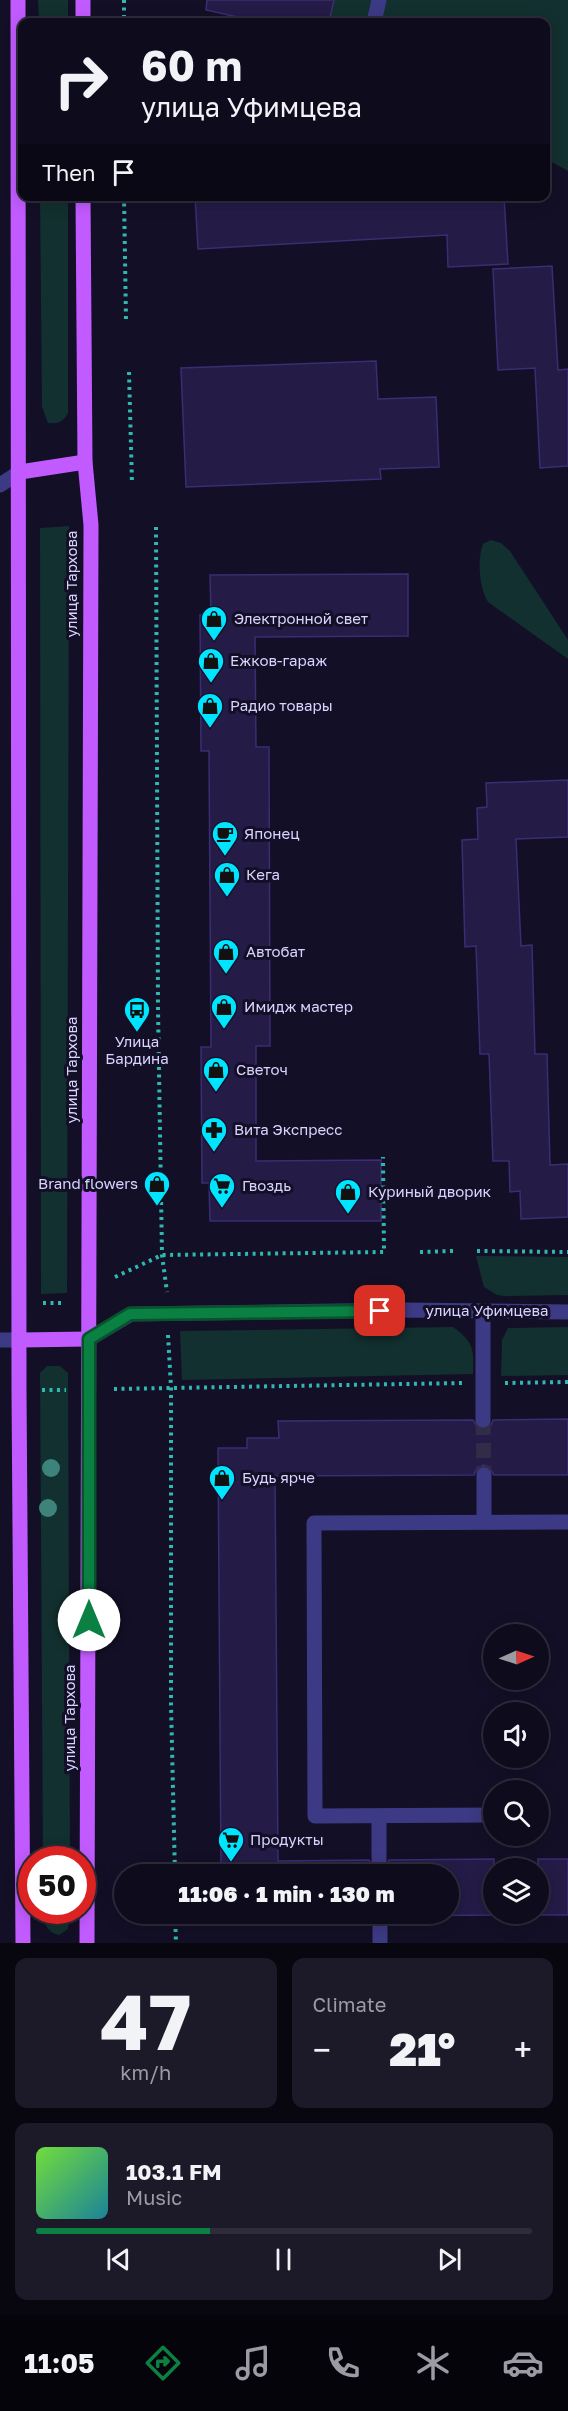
<!DOCTYPE html>
<meta charset="utf-8">
<style>
body{margin:0;font-family:"Golos Text",sans-serif;background:#1c1929;color:#f1f3f6;height:100vh;display:flex;flex-direction:column;font-size:22px;white-space:nowrap}
*{box-sizing:border-box;margin:0}
p{font-size:20px;color:#9b9ba3}
.icon{flex:none;width:33px;height:33px;fill:none;stroke:currentColor;stroke-width:2;stroke-linecap:round;stroke-linejoin:round}
.map{position:relative;height:1943px;overflow:hidden}
.side{display:flex;flex-direction:column;gap:15px;padding:15px;background:#08060f;flex:1}
.side>*{flex:none}
.hud{position:absolute;left:18px;top:18px;width:532px;height:183px;border-radius:12px;box-shadow:0 3px 15px #0003,0 0 0 2px #2e2b3b;background:#0e0b1c;color:#f1f3f6;overflow:hidden}
.needle{width:39px;rotate:87deg}
.fabs{position:absolute;left:483px;top:1624px;display:grid;gap:12px}
.fabs a{display:grid;place-items:center;width:66px;height:66px;border-radius:50%;background:#0e0b1c;box-shadow:0 3px 15px #0003,0 0 0 2px #2e2b3b;font-size:30px}
.speed{position:absolute;left:18px;top:1846px;display:flex;gap:12px;font-size:30px;font-weight:700;text-align:center}
.speed>*{display:grid;place-content:center;width:78px;height:78px;border-radius:50%;background:#0e0b1c;box-shadow:0 3px 15px #0003,0 0 0 2px #2e2b3b;line-height:1}
.speed .limit{border:9px solid #d22;background:#fff;color:#111}
.pin{position:absolute;display:grid;place-items:center;width:51px;height:51px;color:#fff;margin:-26px;border-radius:12px;box-shadow:0 3px 9px #0006}
.me{position:absolute;width:66px;margin:-33px;rotate:0deg;stroke-linejoin:round;filter:drop-shadow(0 0 4px #0008)}
.turn{display:flex;align-items:center;gap:21px;height:126px;padding:0 24px;font-size:27px}
.turn .icon{width:78px;height:78px;stroke-width:2.5}
.turn b{display:block;font-size:42px;line-height:51px}
.then{display:flex;align-items:center;height:57px;padding:0 24px;background:#0003;gap:12px;font-size:22px}
.big{font-size:45px;font-weight:800;line-height:1.1}
.side .widget{flex:1;display:flex;flex-direction:column;justify-content:center;gap:9px;min-width:0;padding:0 21px;border-radius:12px;background:#1c1929}
.side .dial{align-items:center;gap:0}
.dial b{font-size:78px;line-height:1}
.song{display:flex;align-items:center;gap:18px}
.cover{width:72px;height:72px;border-radius:9px;background:linear-gradient(135deg,hsl(100 70% 55%),hsl(190 70% 35%))}
.played{height:6px;border-radius:3px;background:linear-gradient(90deg,#0b8043 35%,#2e2b3b 35%)}
.keys{display:flex;justify-content:space-around;direction:ltr}
.heat{display:flex;justify-content:space-between;align-items:center;font-size:33px;direction:ltr}
.side .tiles{flex:1;display:grid;gap:15px;grid-template-columns:1fr 1fr}
.widget:last-child{grid-column:span 2}
.trip{position:absolute;left:114px;top:1864px;width:345px;height:60px;border-radius:30px;background:#0e0b1c;box-shadow:0 3px 15px #0003,0 0 0 2px #2e2b3b;font-weight:800;line-height:60px;text-align:center}
.menu{display:flex;height:96px;justify-content:space-around;align-items:center;background:#06040b;color:#9b9ba3}
.menu .icon{width:42px;height:42px}
.menu .active{color:#0b8043}
.menu b{font-size:27px;color:#f1f3f6}
.map>svg:first-child{display:block}
.green{fill:#12302f}
.building{fill:#241b47;stroke:#3b2d73;stroke-width:1.5}
.lines{fill:none;stroke-linecap:round;stroke-linejoin:round}
.minor-tunnel{stroke:#312d47;stroke-width:15;stroke-dasharray:15 8;stroke-linecap:butt}
.path{stroke:#2fb8b0;stroke-width:4;stroke-dasharray:3 4.5;stroke-linecap:butt}
.minor{stroke:#3d3a85;stroke-width:15}
.major{stroke:#c25bff;stroke-width:15}
.tree{fill:#3d827b}
.route-casing{stroke:#07532c;stroke-width:15}
.route{stroke:#0b8043;stroke-width:10}
.labels{text-anchor:middle;stroke-width:6;stroke-linejoin:round;paint-order:stroke}
.street-label{font-size:15px;fill:#d9d4ff;stroke:#130f26}
.poi-label{font-size:15px;fill:#d9d4ff;stroke:#130f26;text-anchor:start}
</style>
<div class="map">
<svg width="568" height="1943" viewBox="0 0 568 1943">
<rect width="100%" height="100%" fill="#130f26"/>
<!-- green -->
<g class="green">
<polygon points="38,0 68,0 68,22 39,22"/>
<polygon points="232,0 568,0 568,171 546,159 546,22 225,22"/>
<path d="M40 197H68V413C63 422 59 424 48 423L42 407Z"/>
<polygon points="69,526 67,1293 41,1294 40,528"/>
<path d="M491 540 501 543 510 551 568 640V659L488 602C479 588 477 559 483 544Z"/>
<polygon points="476,1256 568,1257 568,1295 504,1296 497,1295 484,1287"/>
<path d="M453 1327C474 1342 474 1350 473 1374L182 1380 180 1331Z"/>
<polygon points="568,1327 568,1375 501,1376 502,1340 508,1328"/>
<polygon points="47,1366 60,1366 68,1373 70,1860 43,1860 40,1373"/>
<path d="M43 1911H70L68 1929 59 1935C46 1932 44 1923 43 1911Z"/>
</g>
<!-- building -->
<g class="building">
<polygon points="207,0 334,0 329,22 261,22 206,10"/>
<polygon points="195,196 504,196 508,264 448,267 447,235 198,249"/>
<polygon points="552,266 558,370 568,369 568,466 540,468 535,368 498,370 493,269"/>
<polygon points="376,361 378,399 436,397 439,467 380,469 381,479 186,487 181,368"/>
<polygon points="408,574 408,636 255,637 256,747 269,747 270,1046 256,1046 256,1161 381,1160 381,1221 210,1221 209,1183 202,1183 201,1047 211,1047 209,751 201,751 200,615 211,615 210,575"/>
<polygon points="568,780 568,837 516,839 521,946 532,945 535,1054 547,1054 550,1165 568,1164 568,1217 521,1219 520,1191 510,1192 509,1161 493,1161 489,1054 480,1054 476,946 465,947 462,840 478,839 477,808 487,807 486,783"/>
<polygon points="568,1419 568,1475 494,1475 489,1467 483,1465 476,1470 474,1475 275,1476 278,1861 369,1860 374,1868 380,1870 387,1865 389,1860 494,1859 494,1915 390,1916 389,1914 448,1914 448,1875 244,1875 244,1872 221,1872 218,1448 247,1448 247,1438 279,1438 278,1421 473,1420 478,1428 484,1430 491,1425 493,1420"/>
<rect x="538" y="1859" width="30" height="56"/>
<polygon points="274,1914 371,1914 370,1916 274,1917"/>
</g>
<g class="lines">
<!-- minor-tunnel -->
<g class="minor-tunnel">
<polyline points="483,1420 484,1475"/>
<polyline points="379,1860 380,1875"/>
</g>
<!-- path -->
<g class="path">
<polyline points="124,0 124,22"/>
<polyline points="124,196 126,321"/>
<polyline points="129,372 132,484"/>
<polyline points="156,527 158,1009 162,1255 167,1292"/>
<polyline points="477,1251 568,1252"/>
<polyline points="420,1252 454,1251"/>
<polyline points="115,1277 162,1255 384,1252 383,1157"/>
<polyline points="43,1303 65,1303"/>
<polyline points="168,1335 171,1387 171,1704 175,1875"/>
<polyline points="505,1383 568,1382"/>
<polyline points="114,1389 462,1383"/>
<polyline points="42,1390 66,1390"/>
<polyline points="175,1914 176,1943"/>
</g>
<!-- minor -->
<g class="minor">
<polyline points="374,22 379,0"/>
<polyline points="0,485 20,472"/>
<polyline points="483,1312 483,1420"/>
<polyline points="89,1339 131,1314 404,1310 568,1312"/>
<polyline points="0,1340 20,1340"/>
<polyline points="484,1475 484,1522"/>
<polyline points="494,1815 315,1816 314,1523 568,1522"/>
<polyline points="379,1816 379,1860"/>
<polyline points="380,1916 380,1943"/>
</g>
<!-- major -->
<g class="major">
<polyline points="18,0 19,1390 23,1943"/>
<polyline points="83,22 83,0"/>
<polyline points="83,196 85,462 91,525 87,1943"/>
<polyline points="20,472 85,462"/>
<polyline points="20,1340 89,1339"/>
</g>
</g>
<!-- trees -->
<g class="tree">
<circle cx="51" cy="1468" r="9"/>
<circle cx="48" cy="1508" r="9"/>
</g>
<g class="lines">
<!-- route casing -->
<g class="route-casing">
<polyline id="route" points="89,1620 89,1339 130,1314 380,1311"/>
</g>
<!-- route -->
<use href="#route" class="route"/>
</g>
<!-- icons -->
<defs>
<g id="shop-pin" transform="scale(1.35)"><path d="M0 17L-7.5 6A9.5 9.5 0 1 1 7.5 6Z" fill="#00e5ff" stroke="#130f26"/><path d="M-5-2.5h2.3a2.7 3.5 0 0 1 5.4 0H5L5.5 6h-11ZM-1.5-2.5h3a1.5 2.3 0 0 0-3 0Z" fill="#111"/></g>
<g id="cafe-pin" transform="scale(1.35)"><path d="M0 17L-7.5 6A9.5 9.5 0 1 1 7.5 6Z" fill="#00e5ff" stroke="#130f26"/><path d="M-5.5-4.5H6V0H3Q3 3.5 0 3.5H-2.5Q-5.5 3.5-5.5 0ZM3-3.2v2h1.7v-2ZM-6 4.5H4V6H-6Z" fill="#111"/></g>
<g id="bus-pin" transform="scale(1.35)"><path d="M0 17L-7.5 6A9.5 9.5 0 1 1 7.5 6Z" fill="#00e5ff" stroke="#130f26"/><path d="M-5-6H5V4H4V6H2V4H-2V6H-4V4H-5ZM-3.5-4V0h7V-4ZM-3.5 1.2v1.5H-2V1.2ZM2 1.2v1.5H3.5V1.2Z" fill="#111"/></g>
<g id="pharmacy-pin" transform="scale(1.35)"><path d="M0 17L-7.5 6A9.5 9.5 0 1 1 7.5 6Z" fill="#00e5ff" stroke="#130f26"/><path d="M-2-6h4v4h4v4h-4v4h-4v-4h-4v-4h4Z" fill="#111"/></g>
<g id="supermarket-pin" transform="scale(1.35)"><path d="M0 17L-7.5 6A9.5 9.5 0 1 1 7.5 6Z" fill="#00e5ff" stroke="#130f26"/><path d="M-6-5.5h2.5l.6 2H6L4.5 2H-2.5L-4.4-4H-6ZM-1.5 3.2a1.3 1.3 0 1 0 .1 0ZM3 3.2a1.3 1.3 0 1 0 .1 0Z" fill="#111"/></g>
</defs>
<g fill-rule="evenodd">
<use href="#shop-pin" x="214" y="619"/>
<use href="#shop-pin" x="211" y="661"/>
<use href="#shop-pin" x="210" y="706"/>
<use href="#cafe-pin" x="225" y="834"/>
<use href="#shop-pin" x="227" y="875"/>
<use href="#shop-pin" x="226" y="952"/>
<use href="#shop-pin" x="224" y="1007"/>
<use href="#bus-pin" x="137" y="1010"/>
<use href="#shop-pin" x="216" y="1070"/>
<use href="#pharmacy-pin" x="214" y="1130"/>
<use href="#shop-pin" x="157" y="1184"/>
<use href="#supermarket-pin" x="222" y="1186"/>
<use href="#shop-pin" x="348" y="1192"/>
<use href="#shop-pin" x="222" y="1478"/>
<use href="#supermarket-pin" x="231" y="1840"/>
</g>
<g class="labels">
<!-- street labels -->
<g class="street-label">
<text transform="translate(72 584) rotate(-90)" y="5">улица Тархова</text>
<text transform="translate(72 1070) rotate(-90)" y="5">улица Тархова</text>
<text x="487" y="1316">улица Уфимцева</text>
<text transform="translate(70 1718) rotate(-90)" y="5">улица Тархова</text>
</g>
<!-- poi labels -->
<g class="poi-label">
<text x="234" y="624">Электронной свет</text>
<text x="230" y="666">Ежков-гараж</text>
<text x="230" y="711">Радио товары</text>
<text x="244" y="839">Японец</text>
<text x="246" y="880">Кега</text>
<text x="246" y="957">Автобат</text>
<text x="244" y="1012">Имидж мастер</text>
<text x="137" y="1047" text-anchor="middle">Улица<tspan x="137" dy="17">Бардина</tspan></text>
<text x="236" y="1075">Светоч</text>
<text x="234" y="1135">Вита Экспресс</text>
<text x="138" y="1189" text-anchor="end">Brand flowers</text>
<text x="242" y="1191">Гвоздь</text>
<text x="368" y="1197">Куриный дворик</text>
<text x="242" y="1483">Будь ярче</text>
<text x="250" y="1845">Продукты</text>
</g>
</g>
</svg>
<div class="fabs">
<a><svg class="needle" viewBox="-14 -14 28 28"><path d="M0-13l5 13h-10z" fill="#e53935"/><path d="M0 13l5-13h-10z" fill="#9b9ba3"/></svg></a>
<a><svg class="icon" aria-label="sound" viewBox="0 0 24 24"><path d="M4 9h4l5-4v14l-5-4H4zM17 9q2 3 0 6"/></svg></a>
<a><svg class="icon" aria-label="search" viewBox="0 0 24 24"><circle cx="10" cy="10" r="6"/><path d="M15 15l6 6"/></svg></a>
<a><svg class="icon" aria-label="layers" viewBox="0 0 24 24"><path d="M12 4l9 5-9 5-9-5zM3 14l9 5 9-5"/></svg></a>
</div>
<div class="speed"><div class="limit">50</div></div>
<div class="pin" style="left:380px;top:1311px;background:#d93025"><svg class="icon" aria-label="arrive" viewBox="0 0 24 24"><path d="M6 21V4h12l-3 4 3 4H6"/></svg></div>
<svg class="me" style="left:89px;top:1620px" viewBox="-20 -20 40 40"><circle r="19" fill="#fff"/><path d="M0-13L10 11 0 6-10 11z" fill="#0b8043"/></svg>
<div class="trip">11:06 · 1 min · 130 m</div>
<div class="hud">
<div class="turn"><svg class="icon" aria-label="right" viewBox="0 0 24 24"><path d="M7 20v-9h11M14 6l5 5-5 5"/></svg><div><b>60 m</b>улица Уфимцева</div></div>
<div class="then">Then<svg class="icon" aria-label="arrive" viewBox="0 0 24 24"><path d="M6 21V4h12l-3 4 3 4H6"/></svg></div>
</div>
</div>
<section class="side">
<div class="tiles">
<div class="widget dial"><b>47</b><p>km/h</p></div>
<div class="widget"><p>Climate</p>
<div class="heat"><a>−</a><b class="big">21°</b><a>+</a></div>
</div>
<div class="widget">
<div class="song"><i class="cover"></i><div><b>103.1 FM</b><p>Music</p></div></div>
<div class="played"></div>
<div class="keys"><svg class="icon" aria-label="previous" viewBox="0 0 24 24"><path d="M18 5L8 12l10 7zM5 5v14"/></svg><svg class="icon" aria-label="pause" viewBox="0 0 24 24"><path d="M8 5v14M16 5v14"/></svg><svg class="icon" aria-label="next" viewBox="0 0 24 24"><path d="M6 5l10 7-10 7zM19 5v14"/></svg></div>
</div>
</div>
</section>
<nav class="menu">
<b>11:05</b>
<svg class="icon active" aria-label="directions" viewBox="0 0 24 24"><path d="M12 3l9 9-9 9-9-9zM9 14v-3h6M13 9l2 2-2 2"/></svg>
<svg class="icon" aria-label="music" viewBox="0 0 24 24"><path d="M9 18V5l10-2v13"/><circle cx="6" cy="18" r="3"/><circle cx="16" cy="16" r="3"/></svg>
<svg class="icon" aria-label="phone" viewBox="0 0 24 24"><path d="M5 4h4l2 5-3 2q2 4 5 5l2-3 5 2v4C11 20 4 13 5 4z"/></svg>
<svg class="icon" aria-label="climate" viewBox="0 0 24 24"><path d="M12 3v18M4 7l16 10M4 17L20 7"/></svg>
<svg class="icon" aria-label="car" viewBox="0 0 24 24"><path d="M5 17H2v-5l4-1 3-4h7l3 4 3 1v5h-3M9 17h6M6 11h13"/><circle cx="7" cy="17" r="2"/><circle cx="17" cy="17" r="2"/></svg>
</nav>
